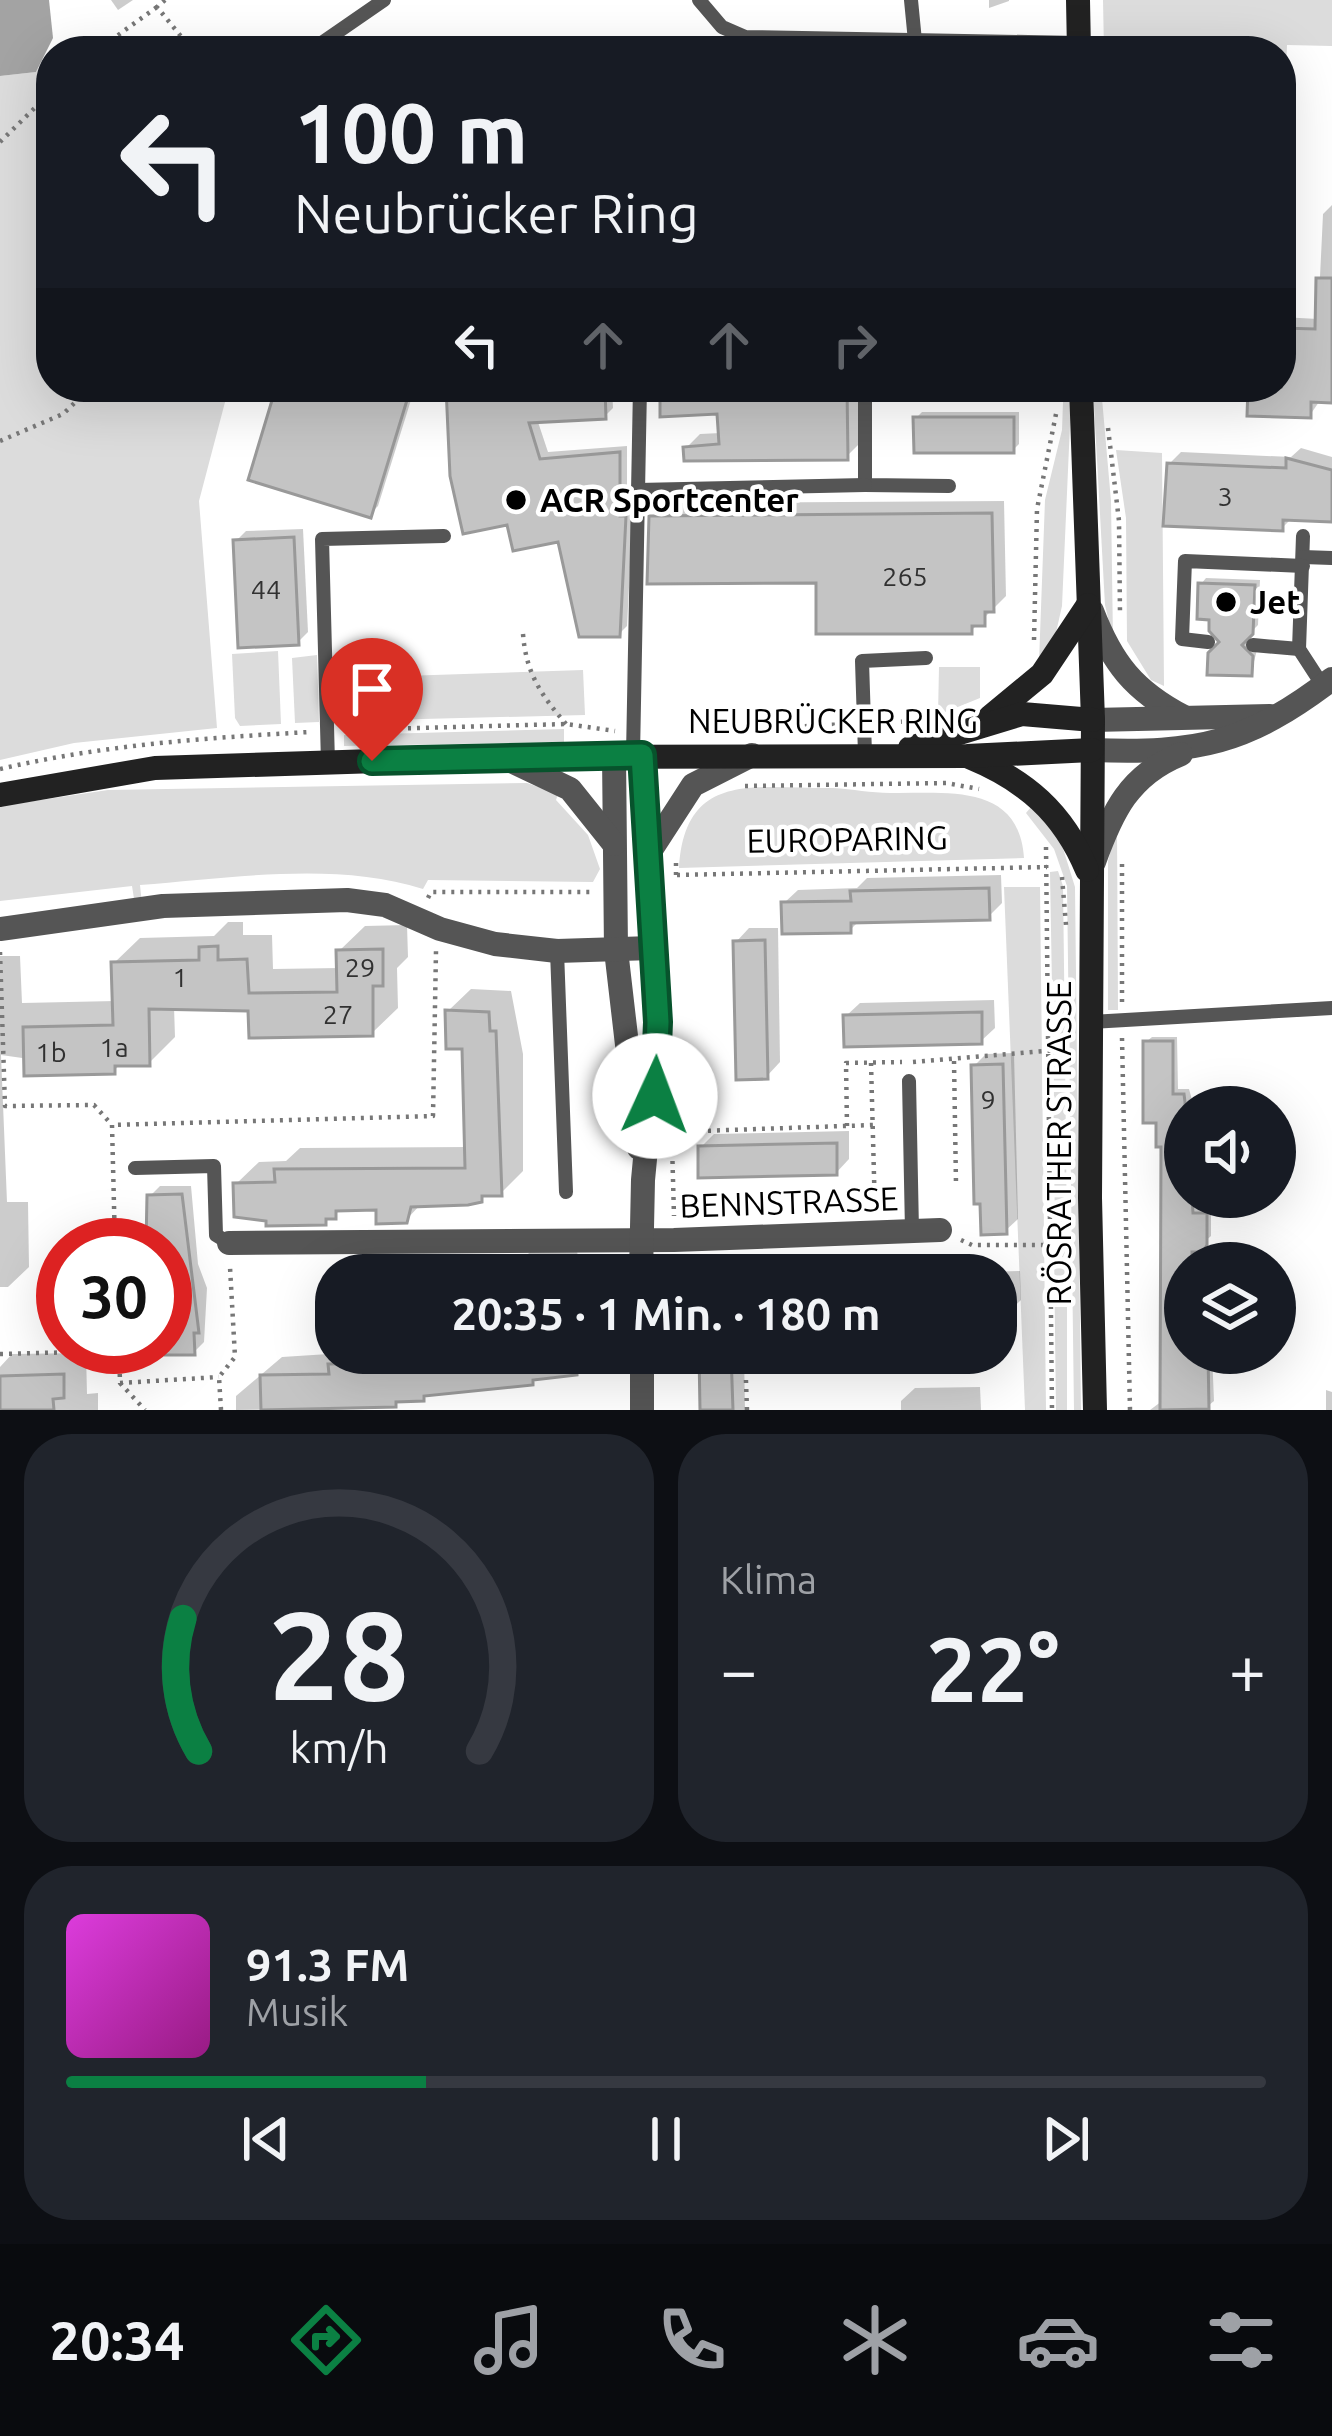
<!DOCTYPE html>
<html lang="de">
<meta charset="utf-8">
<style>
body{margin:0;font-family:Ubuntu,sans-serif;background:#20242c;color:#f1f3f6;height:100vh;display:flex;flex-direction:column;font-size:45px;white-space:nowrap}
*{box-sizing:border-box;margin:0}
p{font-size:39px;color:#9ea1a6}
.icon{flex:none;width:66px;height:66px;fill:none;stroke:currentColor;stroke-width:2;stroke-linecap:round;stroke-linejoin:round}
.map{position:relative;height:1410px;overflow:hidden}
.details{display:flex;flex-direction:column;gap:24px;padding:24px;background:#0d0f14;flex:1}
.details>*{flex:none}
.banner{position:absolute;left:36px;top:36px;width:1260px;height:366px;border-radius:48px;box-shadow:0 12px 48px #0002;background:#171b24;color:#f1f3f6;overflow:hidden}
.fabs{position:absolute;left:1164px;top:1086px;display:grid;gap:24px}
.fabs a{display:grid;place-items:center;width:132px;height:132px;border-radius:50%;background:#171b24;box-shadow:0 12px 48px #0002;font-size:60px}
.speed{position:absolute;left:36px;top:1218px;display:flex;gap:24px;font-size:60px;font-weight:700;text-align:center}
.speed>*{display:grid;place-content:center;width:156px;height:156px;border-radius:50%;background:#171b24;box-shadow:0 12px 48px #0002;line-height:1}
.speed .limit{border:18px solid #d22;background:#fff;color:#111}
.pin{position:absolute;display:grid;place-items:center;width:102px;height:102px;color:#fff;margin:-123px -51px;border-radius:50% 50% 50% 0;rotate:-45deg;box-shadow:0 0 12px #0007}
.pin .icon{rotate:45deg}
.me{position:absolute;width:132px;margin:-66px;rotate:2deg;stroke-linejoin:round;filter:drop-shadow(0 0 9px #0008)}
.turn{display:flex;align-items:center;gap:42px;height:252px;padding:0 60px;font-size:54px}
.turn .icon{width:156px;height:156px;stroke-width:2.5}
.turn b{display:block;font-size:84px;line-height:102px}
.lanes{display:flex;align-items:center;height:114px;padding:0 60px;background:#0003;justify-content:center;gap:60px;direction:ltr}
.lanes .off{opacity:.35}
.big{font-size:90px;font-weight:600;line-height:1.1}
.details .widget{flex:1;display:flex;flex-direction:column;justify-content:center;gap:18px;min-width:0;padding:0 42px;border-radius:48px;background:#20242c}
.details .dial{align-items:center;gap:0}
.dial svg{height:312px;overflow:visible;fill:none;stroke:#363941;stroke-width:7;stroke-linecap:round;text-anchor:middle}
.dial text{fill:#f1f3f6;stroke:none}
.song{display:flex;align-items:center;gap:36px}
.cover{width:144px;height:144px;border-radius:18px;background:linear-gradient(135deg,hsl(300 70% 55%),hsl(310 70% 35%))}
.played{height:12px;border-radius:6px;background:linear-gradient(90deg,#0b8043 30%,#363941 30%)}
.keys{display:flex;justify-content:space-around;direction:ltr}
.heat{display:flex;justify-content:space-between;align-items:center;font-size:66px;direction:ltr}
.details .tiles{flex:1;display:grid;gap:24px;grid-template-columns:1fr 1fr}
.widget:last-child{grid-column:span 2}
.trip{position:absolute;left:315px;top:1254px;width:702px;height:120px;border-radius:48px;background:#171b24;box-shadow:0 12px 48px #0002;font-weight:600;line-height:120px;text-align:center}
.tabs{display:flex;height:192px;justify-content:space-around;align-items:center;background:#090b0e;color:#9ea1a6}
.tabs .icon{width:84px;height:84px}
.tabs .current{color:#0b8043}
.tabs b{font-size:54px;color:#f1f3f6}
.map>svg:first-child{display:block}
.green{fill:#dcdcdc}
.water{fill:#a3a3a3}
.shadow{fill:#0003}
.building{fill:#c4c4c4;stroke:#999;stroke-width:3}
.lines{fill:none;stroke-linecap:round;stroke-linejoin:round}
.path{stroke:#777;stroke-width:4.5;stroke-dasharray:3 6;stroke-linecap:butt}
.service{stroke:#555;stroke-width:14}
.minor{stroke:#555;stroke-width:24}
.secondary{stroke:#222;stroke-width:24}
.route-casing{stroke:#07532c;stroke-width:30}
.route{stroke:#0b8043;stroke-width:21}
.poi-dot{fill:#000;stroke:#fff;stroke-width:4.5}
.labels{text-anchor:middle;stroke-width:9;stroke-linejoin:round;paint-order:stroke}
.number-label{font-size:27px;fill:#313131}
.poi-label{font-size:33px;font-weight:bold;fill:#000;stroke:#fff;text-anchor:start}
.street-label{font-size:33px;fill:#000;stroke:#fff}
</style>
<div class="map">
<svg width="1332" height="1410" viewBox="0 0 1332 1410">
<rect width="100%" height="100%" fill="#fff"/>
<!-- green -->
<g class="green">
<polygon points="1103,0 1332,0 1332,46 1287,45 1281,196 1281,51 1104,51"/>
<polygon points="50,50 51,387 229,387 199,501 217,728 74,743 0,760 0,76 36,72"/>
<polygon points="1093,387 1101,387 1111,501 1113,639 1105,605"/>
<polygon points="1063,402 1071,402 1062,606 1055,637 1039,662 1045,500 1062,430"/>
<polygon points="1116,450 1162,453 1164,686 1151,680 1127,641 1126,518"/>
<polygon points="278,651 281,724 240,726 235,718 232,654"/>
<polygon points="317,655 319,722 295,723 292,658"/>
<polygon points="939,667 980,667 980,698 938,715"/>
<polygon points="583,670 585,715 344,721 342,678"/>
<polygon points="564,729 564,742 344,746 344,735"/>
<path d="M527 783 558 794 556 800 588 835 600 869 593 882 428 880 423 889C336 861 231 878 140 885L142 904 135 905 132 886 0 901V806L108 790Z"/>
<path d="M833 788C853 789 871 793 890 793 946 794 1019 782 1024 858L679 868C685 769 757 789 833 788Z"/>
<polygon points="1036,801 1057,829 1075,887 1081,1410 1074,1410 1067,886 1054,849 1026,813"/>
<polygon points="1117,827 1118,1010 1108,1010 1108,861"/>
<polygon points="1058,871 1063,886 1065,1044 1053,1044 1050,872"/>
<polygon points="1004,887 1040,887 1046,1410 1025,1410"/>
<polygon points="1053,1053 1065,1054 1067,1241 1055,1241"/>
<polygon points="1054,1249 1067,1249 1067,1410 1056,1410"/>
</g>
<!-- water -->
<polygon class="water" points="0,0 49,0 53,38 36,72 0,76"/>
<!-- shadow -->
<g class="shadow">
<polygon points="111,0 133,0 118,10"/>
<polygon points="989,0 1009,0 1009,1 989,8"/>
<polygon points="1332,205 1332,400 1321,399 1310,415 1251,387 1281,387 1281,317 1318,319 1323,214"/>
<polygon points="280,387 415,387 378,506 370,514"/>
<polygon points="445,387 612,387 613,408 605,416 537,419 548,452 627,446 627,509 633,509 627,626 619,634 560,538 509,521 465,531"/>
<polygon points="663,387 860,387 860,443 846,457 686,448 700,434 721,433 720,411"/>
<polygon points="922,412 1019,412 1019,444 1013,450 916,418"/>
<polygon points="1301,448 1332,457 1332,519 1293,517 1282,528 1169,464 1181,452 1291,457"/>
<polygon points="1004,501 1006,596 971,631 652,517 665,503"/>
<polygon points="303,529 308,632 298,642 236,541 246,531"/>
<polygon points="1206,578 1260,580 1258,625 1245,638 1257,650 1251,673 1223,642 1201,584"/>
<polygon points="1001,875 1002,903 988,917 861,919 850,930 784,903 798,890 857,888 867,878"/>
<polygon points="228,922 243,922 243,935 272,935 273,969 339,968 339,951 365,926 407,925 408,957 397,968 398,1008 372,1033 251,1008 174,1006 175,1037 149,1063 121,1063 114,1071 1,1055 7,1202 28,1202 29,1267 8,1287 0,1287 0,956 20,956 22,1003 115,1001 114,963 140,938 214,936"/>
<polygon points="749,928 778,928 780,1062 767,1076 736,942"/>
<polygon points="471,989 511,991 523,1054 523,1171 501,1193 422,1203 406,1220 379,1207 343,1208 325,1222 247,1219 236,1184 259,1162 286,1161 300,1148 467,1147 465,1046 448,1011"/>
<polygon points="994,1000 995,1028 981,1041 846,1016 860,1003"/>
<polygon points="1152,1037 1177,1037 1178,1089 1189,1089 1194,1107 1185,1107 1185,1197 1211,1197 1211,1236 1201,1245 1201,1263 1185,1263 1185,1353 1212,1353 1214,1401 1203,1410 1150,1410 1162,1401 1165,1362 1159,1119 1146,1042"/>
<polygon points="1014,1053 1018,1219 1005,1231 974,1066 986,1054"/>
<polygon points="849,1131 849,1159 836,1173 701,1147 714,1134"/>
<polygon points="160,1186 191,1186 198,1264 207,1288 204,1342 194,1352 161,1352 165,1245 149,1245 150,1196"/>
<polygon points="576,1245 581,1275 517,1275 517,1265 536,1246"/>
<polygon points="811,1260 812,1275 733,1275 746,1262"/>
<polygon points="1020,1271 1021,1300 1007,1313 996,1313 996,1275 885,1275"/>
<polygon points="1275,1289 1281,1289 1280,1311 1275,1311"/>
<polygon points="86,1353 87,1394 98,1393 98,1410 0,1410 0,1367 12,1354"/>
<polygon points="344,1353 594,1353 575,1372 463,1393 428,1393 354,1409 236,1410 236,1396 282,1357"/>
<polygon points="702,1353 744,1353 745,1410 703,1410"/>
<polygon points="980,1387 981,1410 901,1410 901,1401 915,1388"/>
<polygon points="1326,1390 1332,1392 1332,1410 1326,1410"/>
</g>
<!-- building -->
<g class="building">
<polygon points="1316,278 1332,278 1332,403 1311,402 1311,418 1247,416 1248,387 1281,387 1281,328 1315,329"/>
<polygon points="276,387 411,387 371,518 248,480"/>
<polygon points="446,387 605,387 606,419 529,423 540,459 620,452 620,516 626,516 620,637 579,637 558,542 513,551 507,525 463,534 450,476"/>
<polygon points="660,387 847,387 848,460 684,461 683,447 719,444 717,414 660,417"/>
<polygon points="913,417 1014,417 1014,453 914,453"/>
<polygon points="1286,458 1332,470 1332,522 1283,520 1283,531 1163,526 1167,463 1286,468"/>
<polygon points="992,513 994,612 985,612 985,626 972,626 972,634 816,634 816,583 647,584 649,516"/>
<polygon points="294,537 299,645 238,648 233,540"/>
<polygon points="1198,583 1255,585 1253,634 1242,645 1253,656 1252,676 1207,675 1208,653 1219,642 1209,631 1209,620 1197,619"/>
<polygon points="989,888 990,920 851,923 851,933 782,934 781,902 851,901 850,891"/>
<polygon points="765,940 768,1079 736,1080 733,941"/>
<polygon points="218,946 218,960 247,959 249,993 337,992 336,950 383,949 383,986 373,986 373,1036 249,1038 248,1011 149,1009 150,1066 115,1066 115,1074 24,1076 23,1027 113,1025 111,962 199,960 199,947"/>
<polygon points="445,1010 489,1012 490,1031 496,1031 502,1196 482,1196 482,1202 468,1205 411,1207 407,1223 376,1224 376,1210 336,1211 336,1219 326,1219 326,1225 266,1226 266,1221 234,1217 233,1183 275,1182 274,1169 465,1168 462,1049 446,1049"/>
<polygon points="982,1012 982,1044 844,1047 843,1015"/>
<polygon points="1143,1041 1173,1041 1173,1094 1184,1094 1185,1102 1185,1197 1192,1197 1193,1213 1207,1213 1207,1245 1203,1252 1192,1252 1192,1263 1185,1263 1185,1353 1208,1353 1209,1409 1160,1410 1161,1147 1156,1147 1156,1123 1143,1123"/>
<polygon points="1003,1064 1007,1234 981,1235 980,1204 974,1204 971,1065"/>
<polygon points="837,1143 837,1175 698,1178 698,1146"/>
<polygon points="182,1194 199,1333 194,1333 195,1355 165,1355 165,1245 146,1245 147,1195"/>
<polygon points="576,1353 577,1375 533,1380 533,1385 424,1396 424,1401 396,1402 396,1407 261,1410 260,1375 329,1374 328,1364 397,1363 397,1354"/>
<polygon points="699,1353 731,1353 733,1410 700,1410"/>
<polygon points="64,1374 64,1398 53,1399 54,1410 0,1410 0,1376"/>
</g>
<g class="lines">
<!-- path -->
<g class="path">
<polyline points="165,0 157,7 193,51"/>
<polyline points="96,51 157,7"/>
<polyline points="0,142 51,92"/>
<polyline points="1108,428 1119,521 1120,614"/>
<polyline points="0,441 63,414 91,387"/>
<path d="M523 634C526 673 541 695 566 724"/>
<polyline points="1034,640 1037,509 1056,414"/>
<polyline points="883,723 914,721"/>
<polyline points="345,730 566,724 615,731"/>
<polyline points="715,731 848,724"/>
<path d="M0 769C103 745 204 738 309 732"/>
<polyline points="745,786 946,783 979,789"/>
<polyline points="1046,847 1052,1410"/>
<polyline points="676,875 676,857"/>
<polyline points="677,875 1047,867"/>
<polyline points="1062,877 1066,925"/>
<polyline points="428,898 431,892 594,892"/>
<polyline points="0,952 5,1106 94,1105 112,1125"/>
<polyline points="1122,1002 1122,858"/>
<polyline points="1122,1038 1130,1410"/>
<polyline points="954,1061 956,1184"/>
<polyline points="913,1062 1067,1049"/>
<polyline points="871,1063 875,1213"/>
<polyline points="847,1126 846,1063 902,1062"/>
<polyline points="672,1132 873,1125"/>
<polyline points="672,1143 674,1216"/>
<polyline points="961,1240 972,1245 1069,1245"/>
<polyline points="115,1245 112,1125 433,1116 436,951"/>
<polyline points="119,1347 120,1383 145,1410"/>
<polyline points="745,1353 747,1410"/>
<polyline points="0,1354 119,1351"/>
<polyline points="120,1383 219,1377"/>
<polyline points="221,1410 219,1377 235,1357 230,1267"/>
</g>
<!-- service -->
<g class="service">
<polyline points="699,0 722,27 745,37 1079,43"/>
<polyline points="911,0 915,41"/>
<polyline points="313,49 384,0"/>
<polyline points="949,486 865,485 865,395 1081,395"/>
<polyline points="638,490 865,485"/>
<polyline points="1303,536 1299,649 1323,686"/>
<polyline points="1303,557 1332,558"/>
<polyline points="1208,642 1182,639 1185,561 1303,566"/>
<polyline points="1253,645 1299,649"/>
<polyline points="865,754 862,661 926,658"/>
<polyline points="633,755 640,387"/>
<polyline points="328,763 322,539 444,536"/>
<polyline points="557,951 566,1192"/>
<polyline points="1091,1022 1332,1008"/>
<polyline points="909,1081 912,1231"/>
<polyline points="135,1168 214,1166 216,1235 229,1243"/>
</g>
<!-- minor -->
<g class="minor">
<path d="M1092 611C1112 663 1134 691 1184 717"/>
<polyline points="1093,720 1270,716"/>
<path d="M1092 750C1197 754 1247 744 1332 679"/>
<polyline points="614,755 616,950 639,1148"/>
<polyline points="503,757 570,789 614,844"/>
<polyline points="647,856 693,785 752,755"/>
<path d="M1094 862C1112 812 1129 775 1181 754"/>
<polyline points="0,929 163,906 347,900 385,905 440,929 495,944 557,951 652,948"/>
<polyline points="229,1243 674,1240 940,1230"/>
<polyline points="641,1275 643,1180 658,1022 642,755"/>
<polyline points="642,1353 642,1410"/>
</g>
<!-- secondary -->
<g class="secondary">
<polyline points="1078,0 1079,51"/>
<polyline points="1081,387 1093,720 1090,1198 1095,1410"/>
<polyline points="990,717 1042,674 1088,605"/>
<polyline points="910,748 1022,714 1093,720"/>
<path d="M969 757C1025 780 1063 812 1087 870"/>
<polyline points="0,795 155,768 503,757 967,756 1092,750"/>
</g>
</g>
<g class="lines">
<!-- route casing -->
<g class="route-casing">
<polyline id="route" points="372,761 642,755 658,1022 655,1096"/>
</g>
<!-- route -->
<use href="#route" class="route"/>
</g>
<!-- markers -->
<g class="poi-dot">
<circle cx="516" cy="500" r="12"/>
<circle cx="1226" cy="602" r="12"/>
</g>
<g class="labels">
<!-- number labels -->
<g class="number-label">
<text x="1225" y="506">3</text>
<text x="905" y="586">265</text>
<text x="266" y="599">44</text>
<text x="360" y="977">29</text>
<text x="180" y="987">1</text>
<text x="338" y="1024">27</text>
<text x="114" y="1057">1a</text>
<text x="51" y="1062">1b</text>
<text x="988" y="1109">9</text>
</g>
<!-- poi labels -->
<g class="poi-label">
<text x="540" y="512">ACR Sportcenter</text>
<text x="1250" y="614">Jet</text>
</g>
<!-- street labels -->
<g class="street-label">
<text x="833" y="733">NEUBRÜCKER RING</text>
<text transform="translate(847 839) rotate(-1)" y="12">EUROPARING</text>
<text transform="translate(1059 1143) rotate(-90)" y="12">RÖSRATHER STRASSE</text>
<text transform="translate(789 1202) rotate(-2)" y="12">BENNSTRASSE</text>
</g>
</g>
</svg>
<div class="fabs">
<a><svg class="icon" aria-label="sound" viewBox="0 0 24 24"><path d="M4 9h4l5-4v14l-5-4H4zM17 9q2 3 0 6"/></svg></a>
<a><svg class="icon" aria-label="layers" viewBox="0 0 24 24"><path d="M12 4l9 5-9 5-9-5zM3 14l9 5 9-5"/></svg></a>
</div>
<div class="speed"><div class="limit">30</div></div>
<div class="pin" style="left:372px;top:761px;background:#d93025"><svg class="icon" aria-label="arrive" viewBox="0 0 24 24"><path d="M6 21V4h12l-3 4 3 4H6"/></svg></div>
<svg class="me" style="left:655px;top:1096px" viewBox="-20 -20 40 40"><circle r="19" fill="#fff"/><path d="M0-13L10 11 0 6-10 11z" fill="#0b8043"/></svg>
<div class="trip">20:35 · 1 Min. · 180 m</div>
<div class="banner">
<div class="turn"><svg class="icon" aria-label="left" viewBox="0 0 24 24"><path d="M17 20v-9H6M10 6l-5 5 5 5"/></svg><div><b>100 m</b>Neubrücker Ring</div></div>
<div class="lanes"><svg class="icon" aria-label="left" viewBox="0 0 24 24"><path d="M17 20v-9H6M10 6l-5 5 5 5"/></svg><svg class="icon off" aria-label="ahead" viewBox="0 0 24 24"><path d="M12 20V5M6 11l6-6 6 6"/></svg><svg class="icon off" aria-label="ahead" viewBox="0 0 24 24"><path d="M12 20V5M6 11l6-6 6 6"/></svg><svg class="icon off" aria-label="right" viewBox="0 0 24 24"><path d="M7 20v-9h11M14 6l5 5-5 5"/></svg></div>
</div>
</div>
<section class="details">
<div class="tiles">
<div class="widget dial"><svg viewBox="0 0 100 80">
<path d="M14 69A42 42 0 1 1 86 69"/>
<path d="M14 69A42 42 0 0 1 10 35" stroke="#0b8043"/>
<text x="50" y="56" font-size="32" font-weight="700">28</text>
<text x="50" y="72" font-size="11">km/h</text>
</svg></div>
<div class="widget"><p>Klima</p>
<div class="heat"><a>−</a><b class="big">22°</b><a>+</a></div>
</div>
<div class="widget">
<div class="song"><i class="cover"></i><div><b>91.3 FM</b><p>Musik</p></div></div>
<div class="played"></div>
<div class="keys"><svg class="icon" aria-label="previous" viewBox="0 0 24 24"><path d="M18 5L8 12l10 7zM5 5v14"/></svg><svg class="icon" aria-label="pause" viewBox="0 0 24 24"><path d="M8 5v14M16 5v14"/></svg><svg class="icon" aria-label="next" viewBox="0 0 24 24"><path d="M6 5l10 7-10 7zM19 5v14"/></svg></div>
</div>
</div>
</section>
<nav class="tabs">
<b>20:34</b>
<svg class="icon current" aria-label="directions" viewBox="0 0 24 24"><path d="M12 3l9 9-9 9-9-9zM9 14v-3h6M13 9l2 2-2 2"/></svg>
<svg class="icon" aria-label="music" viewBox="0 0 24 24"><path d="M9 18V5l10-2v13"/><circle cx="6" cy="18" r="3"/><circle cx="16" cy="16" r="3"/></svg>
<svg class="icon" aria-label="phone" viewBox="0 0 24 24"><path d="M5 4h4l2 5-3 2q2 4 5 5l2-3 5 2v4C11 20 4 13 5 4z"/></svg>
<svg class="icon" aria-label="climate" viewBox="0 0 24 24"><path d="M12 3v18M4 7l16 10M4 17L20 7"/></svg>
<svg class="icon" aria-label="car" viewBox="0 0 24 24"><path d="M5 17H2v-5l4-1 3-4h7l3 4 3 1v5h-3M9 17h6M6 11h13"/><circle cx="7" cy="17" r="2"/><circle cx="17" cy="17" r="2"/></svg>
<svg class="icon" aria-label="filters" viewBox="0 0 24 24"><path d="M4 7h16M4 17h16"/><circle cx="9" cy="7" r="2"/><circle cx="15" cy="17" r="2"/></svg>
</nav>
